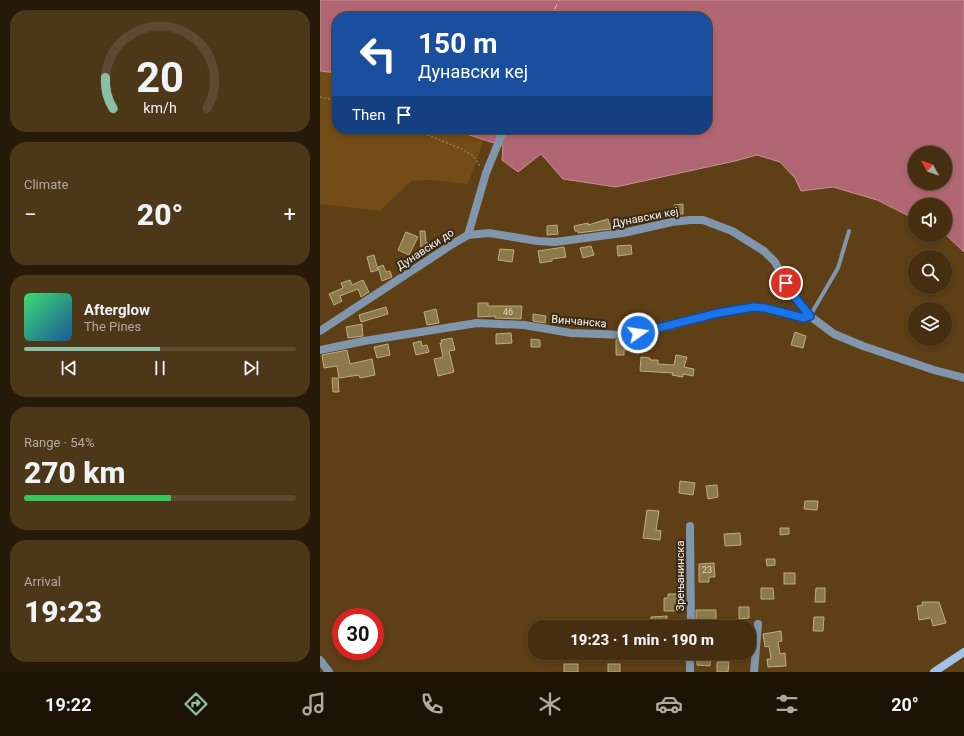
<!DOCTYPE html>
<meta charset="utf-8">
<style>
body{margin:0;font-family:Roboto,sans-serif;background:#4d3719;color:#f1f3f6;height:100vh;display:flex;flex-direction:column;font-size:15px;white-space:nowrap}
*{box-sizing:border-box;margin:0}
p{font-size:13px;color:#b0a99f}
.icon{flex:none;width:22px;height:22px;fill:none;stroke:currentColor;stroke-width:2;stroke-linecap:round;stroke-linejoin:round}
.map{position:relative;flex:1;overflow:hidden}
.drawer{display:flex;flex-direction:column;gap:10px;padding:10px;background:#261a09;width:320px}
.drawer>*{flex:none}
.hud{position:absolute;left:12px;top:12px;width:380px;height:122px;border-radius:16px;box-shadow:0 2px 6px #0003,0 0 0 1px #5e4a30;background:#1a4fa0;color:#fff;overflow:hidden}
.needle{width:26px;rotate:310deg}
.fabs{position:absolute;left:588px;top:146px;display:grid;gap:8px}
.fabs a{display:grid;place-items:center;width:44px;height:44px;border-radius:50%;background:#462f10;box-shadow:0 2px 6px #0003,0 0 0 1px #5e4a30;font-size:20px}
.speed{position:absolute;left:12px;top:608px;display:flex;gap:8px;font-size:20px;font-weight:700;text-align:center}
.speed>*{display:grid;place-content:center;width:52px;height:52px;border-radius:50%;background:#462f10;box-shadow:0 2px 6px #0003,0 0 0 1px #5e4a30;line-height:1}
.speed .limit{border:6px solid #d22;background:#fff;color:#111}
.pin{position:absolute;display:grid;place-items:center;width:34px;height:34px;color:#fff;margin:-17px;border:2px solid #fff;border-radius:50%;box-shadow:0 1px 4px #0007}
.me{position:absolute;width:44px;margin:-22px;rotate:77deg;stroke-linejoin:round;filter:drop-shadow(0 0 3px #0008)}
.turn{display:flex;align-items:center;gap:14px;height:84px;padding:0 20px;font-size:18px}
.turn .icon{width:52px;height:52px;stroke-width:2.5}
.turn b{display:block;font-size:28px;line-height:34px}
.then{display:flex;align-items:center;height:38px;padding:0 20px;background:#0003;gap:8px;font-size:15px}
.big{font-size:30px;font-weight:800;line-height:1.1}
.drawer .card{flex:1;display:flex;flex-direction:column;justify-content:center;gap:6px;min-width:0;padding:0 14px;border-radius:16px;background:#4d3719}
.drawer .dial{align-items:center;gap:0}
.dial svg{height:104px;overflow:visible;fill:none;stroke:#5e4a30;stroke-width:7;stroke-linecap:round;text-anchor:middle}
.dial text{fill:#f1f3f6;stroke:none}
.song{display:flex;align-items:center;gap:12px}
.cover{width:48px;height:48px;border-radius:6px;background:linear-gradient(135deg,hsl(140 70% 55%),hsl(210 70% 35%))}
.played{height:4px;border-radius:2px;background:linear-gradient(90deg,#8abfa5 50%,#5e4a30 50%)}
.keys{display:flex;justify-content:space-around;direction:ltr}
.heat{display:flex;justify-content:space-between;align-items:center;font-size:22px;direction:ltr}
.charge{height:6px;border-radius:3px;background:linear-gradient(90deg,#34c759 54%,#5e4a30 0)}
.trip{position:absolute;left:208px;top:620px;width:228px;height:40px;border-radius:16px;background:#462f10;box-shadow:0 2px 6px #0003,0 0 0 1px #5e4a30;font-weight:800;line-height:40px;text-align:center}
.tab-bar{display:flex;height:64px;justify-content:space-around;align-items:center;background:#1c1306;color:#b0a99f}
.tab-bar .icon{width:28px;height:28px}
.tab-bar .on{color:#8abfa5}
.tab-bar b{font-size:18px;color:#f1f3f6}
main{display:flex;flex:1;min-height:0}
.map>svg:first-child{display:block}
.green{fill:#744c16}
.water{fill:#b06773;stroke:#c89196;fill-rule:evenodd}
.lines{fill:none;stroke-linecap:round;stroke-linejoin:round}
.ferry{stroke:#f7b7c0;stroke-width:1;stroke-dasharray:5 4;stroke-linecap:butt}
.building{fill:#8c7a4a;stroke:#bfad7b}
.path{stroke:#937a5a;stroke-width:1.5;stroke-dasharray:2 2;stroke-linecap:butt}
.lane{stroke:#8096ad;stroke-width:4}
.street{stroke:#8096ad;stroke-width:8}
.secondary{stroke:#9fc2e6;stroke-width:8}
.route-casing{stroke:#114b97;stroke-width:10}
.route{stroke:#1a73e8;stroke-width:7}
.labels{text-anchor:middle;stroke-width:4;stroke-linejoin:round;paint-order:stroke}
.number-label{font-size:9px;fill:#e2d5bf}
.street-label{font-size:11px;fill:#fff3e6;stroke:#382919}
</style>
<main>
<section class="drawer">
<div class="card dial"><svg viewBox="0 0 100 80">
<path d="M14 69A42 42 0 1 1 86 69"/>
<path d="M14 69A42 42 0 0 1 8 45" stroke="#8abfa5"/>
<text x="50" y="56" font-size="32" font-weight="700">20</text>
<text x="50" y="72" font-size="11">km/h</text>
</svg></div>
<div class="card"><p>Climate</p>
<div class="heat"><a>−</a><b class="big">20°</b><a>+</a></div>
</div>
<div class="card">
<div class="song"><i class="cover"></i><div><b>Afterglow</b><p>The Pines</p></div></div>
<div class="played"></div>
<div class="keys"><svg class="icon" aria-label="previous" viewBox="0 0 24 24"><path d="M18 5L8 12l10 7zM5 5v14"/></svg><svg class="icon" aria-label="pause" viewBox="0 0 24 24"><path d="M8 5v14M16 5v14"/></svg><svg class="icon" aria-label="next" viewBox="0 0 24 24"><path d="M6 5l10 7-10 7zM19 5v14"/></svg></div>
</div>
<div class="card"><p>Range · 54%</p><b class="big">270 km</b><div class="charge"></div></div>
<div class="card"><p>Arrival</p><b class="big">19:23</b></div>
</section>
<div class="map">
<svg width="644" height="672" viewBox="0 0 644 672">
<rect width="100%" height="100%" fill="#5e3f16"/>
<!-- green -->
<polygon class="green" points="0,69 17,71 17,129 131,129 164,140 148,184 112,180 91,181 60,211 0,204"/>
<!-- water -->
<path class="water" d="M0 0H644V252L625 234V205H595V219L557 200 513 187 481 191 475 178 460 162 437 155 415 161 296 187 243 179 221 154 198 172 182 160 183 146 131 129H387V17H17V73L0 71ZM595 153H625V183H595Z"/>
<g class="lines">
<!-- ferry -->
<polyline class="ferry" points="231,17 239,0"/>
</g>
<!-- building -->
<g class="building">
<polygon points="363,204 363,214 355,214 354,205"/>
<polygon points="288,219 291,229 258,233 258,231 255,231 254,226 268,223 268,225"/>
<polygon points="237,225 238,234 227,235 227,226"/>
<polygon points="100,231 105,231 106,243 113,243 113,249 101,250"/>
<polygon points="86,232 98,237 89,255 78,250"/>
<polygon points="311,245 312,254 298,256 297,246"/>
<polygon points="271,246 274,255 263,258 260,248"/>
<polygon points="244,247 246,257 232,259 232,261 220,263 218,251"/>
<polygon points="180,249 194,250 192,262 178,260"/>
<polygon points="54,255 58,270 51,272 47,257"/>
<polygon points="63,265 66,272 70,271 72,277 62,281 58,267"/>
<polygon points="30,280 32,285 43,280 49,292 41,297 38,289 20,296 22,301 14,305 9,294 23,288 21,283"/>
<polygon points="158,303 168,303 168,306 202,306 201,319 175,318 175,316 158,317"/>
<polygon points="66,307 68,314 41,322 39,315"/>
<polygon points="116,309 119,323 107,325 104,312"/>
<polygon points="213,314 226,316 225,323 213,321"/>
<polygon points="42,324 43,336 28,338 26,327"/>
<polygon points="475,332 486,336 483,348 471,345"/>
<polygon points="191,333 192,343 176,344 176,334"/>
<polygon points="132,338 135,350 129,351 134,372 118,376 114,359 123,357 120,343 122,343 121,340"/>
<polygon points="211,339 220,340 220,347 211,347"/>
<polygon points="311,339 311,350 304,350 304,355 296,355 296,340"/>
<polygon points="101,341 102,346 107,345 109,352 96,355 93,343"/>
<polygon points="68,344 70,355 57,358 54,347"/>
<polygon points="27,350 30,364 52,359 55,375 40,378 39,375 19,378 17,366 4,368 2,355"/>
<polygon points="356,355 367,357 364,367 374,369 373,376 363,374 363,377 352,375 353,373 320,371 321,357 330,358 330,360 338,360 338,364 354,365"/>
<polygon points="12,378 18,378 19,392 13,392"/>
<polygon points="360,481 375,483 373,495 359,493"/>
<polygon points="397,485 398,497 388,499 386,486"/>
<polygon points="485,501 498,501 497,510 484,509"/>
<polygon points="327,510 339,511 336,530 341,531 340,540 323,538"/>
<polygon points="460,528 469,528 469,534 460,535"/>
<polygon points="420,533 421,545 405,546 404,534"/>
<polygon points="446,559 455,559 455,565 447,566"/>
<polygon points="394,563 395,577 389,577 389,582 379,582 379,564"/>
<rect x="464" y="573" width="11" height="11"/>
<polygon points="441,588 453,588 454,599 441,599"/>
<polygon points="496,588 505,588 505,602 495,602"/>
<polygon points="348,594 360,594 360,611 344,611 344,598 348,598"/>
<polygon points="602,602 619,602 626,623 613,626 611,618 599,620 597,606 603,605"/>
<polygon points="419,607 429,607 429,618 419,619"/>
<polygon points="376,610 396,610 396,624 378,624 378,620 376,620"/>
<polygon points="347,616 347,627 331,627 331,617"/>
<polygon points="494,617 504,617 503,631 493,631"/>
<polygon points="461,631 462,641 458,642 460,654 465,653 466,666 448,667 447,659 451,659 449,646 445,647 443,634"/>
<polygon points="377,653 391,653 390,666 377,665"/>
<polygon points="397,662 409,662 408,672 397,672"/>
<rect x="244" y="664" width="14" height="8"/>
<rect x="288" y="664" width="12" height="8"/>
</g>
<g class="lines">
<!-- path -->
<g class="path">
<polyline points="0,97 12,100 17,103"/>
<polyline points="97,129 101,132 144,150 153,156 161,167"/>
</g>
<!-- lane -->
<polyline class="lane" points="490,316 518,268 529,231"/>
<!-- street -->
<g class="street">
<polyline points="148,235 169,233 217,241 235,242 303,233 352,222 370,220 383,220 412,231 444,251 455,262 470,291 490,316 514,334 543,346 614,370 644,378"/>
<polyline points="0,331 131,245 148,235 166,173 184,129"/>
<polyline points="0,350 44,341 157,323 204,325 251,333 305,335 354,325 407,311 434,307 445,308 484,318 490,316"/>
<polyline points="370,526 371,627"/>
<polyline points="0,660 9,672"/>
<polyline points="370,672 370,653"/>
<polyline points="434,672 438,624"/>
</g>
<!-- secondary -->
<polyline class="secondary" points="614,672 644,652"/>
</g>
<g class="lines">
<!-- route casing -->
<g class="route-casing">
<polyline id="route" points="318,333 398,313 434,307 445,308 484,318 490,316 470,291 466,283"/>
</g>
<!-- route -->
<use href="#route" class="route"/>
</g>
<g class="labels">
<!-- number labels -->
<g class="number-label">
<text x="188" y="315">46</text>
<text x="387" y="573">23</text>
</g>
<!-- street labels -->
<g class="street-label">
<text transform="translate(325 217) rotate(-11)" y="4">Дунавски кеј</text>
<text transform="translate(105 249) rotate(-33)" y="4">Дунавски до</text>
<text transform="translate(259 321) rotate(5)" y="4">Винчанска</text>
<text transform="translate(360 576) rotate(-90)" y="4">Зрењанинска</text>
</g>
</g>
</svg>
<div class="fabs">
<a><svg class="needle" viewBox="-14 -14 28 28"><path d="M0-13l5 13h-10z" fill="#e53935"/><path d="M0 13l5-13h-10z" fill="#b0a99f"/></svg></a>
<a><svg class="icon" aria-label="sound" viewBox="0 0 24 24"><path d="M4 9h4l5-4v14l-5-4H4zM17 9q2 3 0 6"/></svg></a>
<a><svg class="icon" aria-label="search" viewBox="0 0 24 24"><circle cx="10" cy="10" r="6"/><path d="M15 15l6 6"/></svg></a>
<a><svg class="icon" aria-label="layers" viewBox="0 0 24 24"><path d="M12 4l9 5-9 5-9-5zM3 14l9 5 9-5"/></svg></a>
</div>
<div class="speed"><div class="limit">30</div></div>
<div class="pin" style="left:466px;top:283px;background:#d93025"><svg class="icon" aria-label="arrive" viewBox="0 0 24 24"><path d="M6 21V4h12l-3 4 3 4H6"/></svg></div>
<svg class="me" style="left:318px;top:333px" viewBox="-20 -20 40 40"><circle r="17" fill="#1a73e8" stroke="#fff" stroke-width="3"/><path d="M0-11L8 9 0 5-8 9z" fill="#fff"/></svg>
<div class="trip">19:23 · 1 min · 190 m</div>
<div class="hud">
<div class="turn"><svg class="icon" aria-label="left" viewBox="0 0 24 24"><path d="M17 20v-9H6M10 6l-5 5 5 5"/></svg><div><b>150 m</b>Дунавски кеј</div></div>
<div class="then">Then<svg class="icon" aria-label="arrive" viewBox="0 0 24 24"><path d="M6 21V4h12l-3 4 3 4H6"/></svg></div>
</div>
</div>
</main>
<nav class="tab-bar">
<b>19:22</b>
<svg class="icon on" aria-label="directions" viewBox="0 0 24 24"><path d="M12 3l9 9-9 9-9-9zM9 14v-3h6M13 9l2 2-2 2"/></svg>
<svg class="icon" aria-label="music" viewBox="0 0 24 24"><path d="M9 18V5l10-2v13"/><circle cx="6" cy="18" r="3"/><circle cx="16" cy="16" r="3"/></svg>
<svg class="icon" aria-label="phone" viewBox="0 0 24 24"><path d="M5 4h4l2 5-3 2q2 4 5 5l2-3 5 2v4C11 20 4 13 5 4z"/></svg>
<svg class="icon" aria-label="climate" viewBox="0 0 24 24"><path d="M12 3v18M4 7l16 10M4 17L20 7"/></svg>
<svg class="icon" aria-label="car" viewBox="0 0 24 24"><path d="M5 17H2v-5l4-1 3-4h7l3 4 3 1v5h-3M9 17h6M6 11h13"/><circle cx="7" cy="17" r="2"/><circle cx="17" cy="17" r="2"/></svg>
<svg class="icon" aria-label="filters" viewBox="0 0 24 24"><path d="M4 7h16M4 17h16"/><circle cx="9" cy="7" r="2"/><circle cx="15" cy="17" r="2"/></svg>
<b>20°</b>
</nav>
